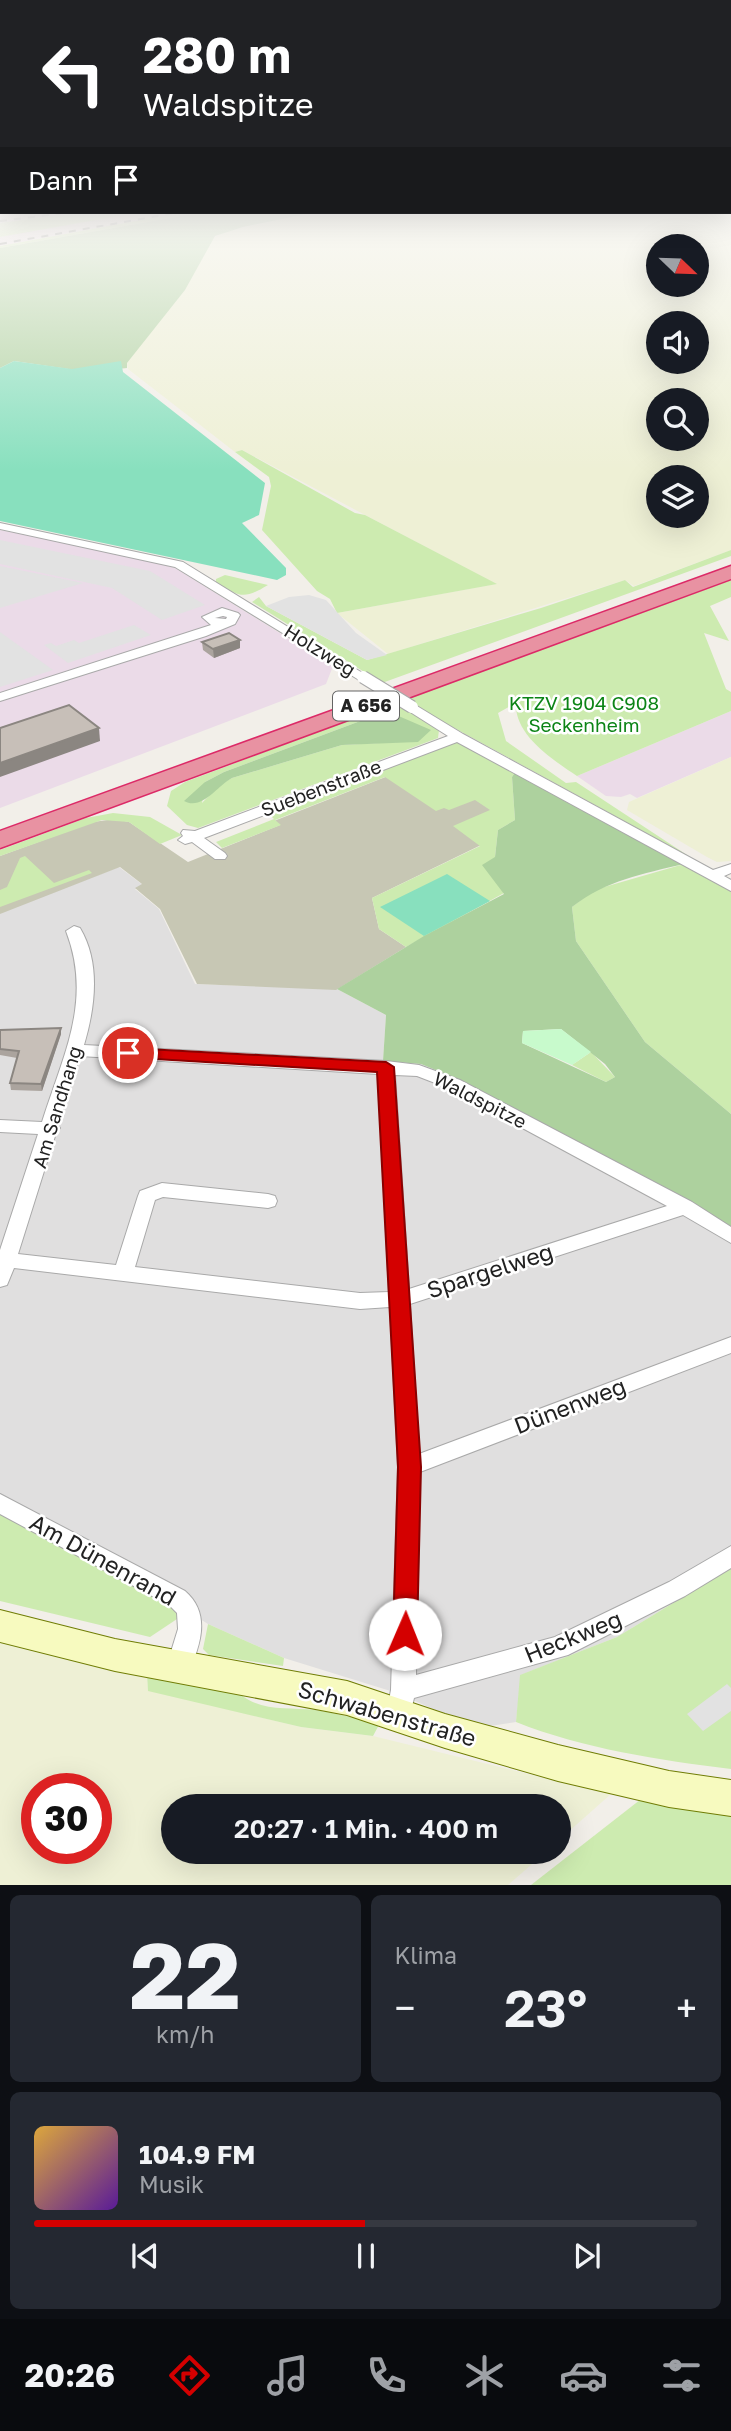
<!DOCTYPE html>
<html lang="de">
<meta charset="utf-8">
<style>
body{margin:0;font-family:"Golos Text",sans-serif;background:#242831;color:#f1f3f6;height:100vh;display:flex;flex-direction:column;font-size:26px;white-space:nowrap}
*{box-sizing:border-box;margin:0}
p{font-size:23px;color:#9ea1a6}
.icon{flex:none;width:38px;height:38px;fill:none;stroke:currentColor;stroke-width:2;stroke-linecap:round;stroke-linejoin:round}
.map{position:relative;height:1885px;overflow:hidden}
.drawer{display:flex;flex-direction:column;gap:10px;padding:10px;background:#0d0f14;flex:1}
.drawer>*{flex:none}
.hud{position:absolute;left:0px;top:0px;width:732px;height:214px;box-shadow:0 7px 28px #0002;background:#202124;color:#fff;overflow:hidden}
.needle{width:46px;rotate:113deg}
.controls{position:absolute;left:646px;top:234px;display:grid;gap:14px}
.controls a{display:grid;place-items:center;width:63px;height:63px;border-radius:50%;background:#171b24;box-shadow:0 7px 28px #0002;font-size:35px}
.speed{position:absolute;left:21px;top:1773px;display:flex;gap:14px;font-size:35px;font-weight:700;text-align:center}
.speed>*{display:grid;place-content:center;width:91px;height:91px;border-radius:50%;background:#171b24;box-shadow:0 7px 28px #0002;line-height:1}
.speed .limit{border:10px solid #d22;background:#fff;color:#111}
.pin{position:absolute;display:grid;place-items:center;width:60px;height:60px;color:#fff;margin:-30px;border:4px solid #fff;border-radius:50%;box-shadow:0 2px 7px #0007}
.me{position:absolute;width:77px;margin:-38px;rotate:1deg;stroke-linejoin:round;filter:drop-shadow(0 0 5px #0008)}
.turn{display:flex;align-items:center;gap:24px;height:147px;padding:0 28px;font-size:32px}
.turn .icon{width:91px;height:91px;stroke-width:2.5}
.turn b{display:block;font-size:49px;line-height:60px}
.then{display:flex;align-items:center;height:66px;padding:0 28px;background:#0003;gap:14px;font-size:26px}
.big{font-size:52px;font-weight:600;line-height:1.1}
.drawer .card{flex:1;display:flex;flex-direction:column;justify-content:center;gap:10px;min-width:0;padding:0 24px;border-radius:10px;background:#242831}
.drawer .dial{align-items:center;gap:0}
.dial b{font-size:91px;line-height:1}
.song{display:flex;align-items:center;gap:21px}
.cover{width:84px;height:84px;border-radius:10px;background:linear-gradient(135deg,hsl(40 70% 55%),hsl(270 70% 35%))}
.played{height:7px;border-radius:4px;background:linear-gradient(90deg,#d40000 50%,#363941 50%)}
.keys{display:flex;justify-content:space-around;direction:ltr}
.heat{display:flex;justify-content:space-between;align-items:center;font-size:38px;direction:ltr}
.drawer .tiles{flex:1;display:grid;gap:10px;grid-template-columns:1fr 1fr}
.card:last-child{grid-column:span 2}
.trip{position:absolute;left:161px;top:1794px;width:410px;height:70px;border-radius:35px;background:#171b24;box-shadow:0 7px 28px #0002;font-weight:600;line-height:70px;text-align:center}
.dock{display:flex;height:112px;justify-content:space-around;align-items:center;background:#090b0e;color:#9ea1a6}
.dock .icon{width:49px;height:49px}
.dock .selected{color:#d40000}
.dock b{font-size:32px;color:#f1f3f6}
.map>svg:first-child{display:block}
.residential{fill:#e0dfdf}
.industrial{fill:#ebdbe8}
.construction{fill:#c7c7b4}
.farmland{fill:#eef0d5;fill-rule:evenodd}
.grass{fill:#cdebb0;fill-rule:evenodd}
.forest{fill:#add19e;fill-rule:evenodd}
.park{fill:#c8facc}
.pitch{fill:#88e0be}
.parking{fill:#e2e2e2}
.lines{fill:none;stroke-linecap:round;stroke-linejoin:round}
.street-casing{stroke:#a9a9a9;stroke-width:2}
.secondary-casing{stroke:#707d05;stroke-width:2}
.highway-casing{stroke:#dc2a67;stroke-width:3}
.street{fill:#fff;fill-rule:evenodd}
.secondary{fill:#f7fabf;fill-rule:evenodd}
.highway{fill:#e892a2;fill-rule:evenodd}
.rail{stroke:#707070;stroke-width:2;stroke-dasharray:7 7;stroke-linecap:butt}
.street-bridge-casing{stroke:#a9a9a9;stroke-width:14;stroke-linecap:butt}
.street-bridge{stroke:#fff;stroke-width:12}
.wall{fill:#aba49e}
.shaded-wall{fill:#8b8681}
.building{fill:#c7bfb8;stroke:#8b8681;stroke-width:2}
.route{fill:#d40000;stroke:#8a0000;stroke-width:2}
.labels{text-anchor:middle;stroke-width:5;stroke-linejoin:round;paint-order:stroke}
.shield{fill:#fff;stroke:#646464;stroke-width:2}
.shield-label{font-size:18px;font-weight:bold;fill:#222}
.street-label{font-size:19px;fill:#222;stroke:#fff}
.park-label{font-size:19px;fill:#0c8416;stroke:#fff}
.near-street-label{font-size:23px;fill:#222;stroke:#fff}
</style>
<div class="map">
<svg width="731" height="1885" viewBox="0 0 731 1885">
<rect width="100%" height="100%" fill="#f2efe9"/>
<!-- residential -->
<polygon class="residential" points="119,867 143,885 135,889 159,909 195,984 337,989 386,1015 383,1061 421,1064 460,1080 692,1202 731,1231 731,1568 617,1637 521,1675 516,1722 476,1728 397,1693 284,1658 208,1624 176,1604 0,1512 0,913"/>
<!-- industrial -->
<g class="industrial">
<polygon points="18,212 185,212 0,246 0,216"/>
<polygon points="0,530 119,553 175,568 333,666 326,684 0,808"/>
<polygon points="731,711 731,757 637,798 630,794 621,797 606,796 577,776"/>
</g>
<!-- construction -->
<polygon class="construction" points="426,761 502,815 465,834 481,845 372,898 379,929 406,947 336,990 197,984 160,909 135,888 142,884 120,867 0,914 0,856 93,822 115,819 129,822 188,862 280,825 274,821"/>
<!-- farmland -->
<g class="farmland">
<path d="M731 207V550L634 586 625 580 388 654 337 613 496 584 242 450 235 452 128 369 127 363 147 336 185 290 211 239 227 231 316 212H730ZM658 247H696V285H658ZM658 324H696V362H658ZM658 401H696V439H658ZM658 478H696V516H658Z"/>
<polygon points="731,757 731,861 717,862 707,857 627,810 629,802"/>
<path d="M0 1637 147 1674 148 1690 301 1727 373 1736 611 1794 558 1841V1806H173V1852H546L508 1885H0ZM37 1788H96V1848H37Z"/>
</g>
<!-- grass -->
<g class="grass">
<polygon points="83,212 141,212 0,237 0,223"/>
<polygon points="185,212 204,212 0,248 0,246"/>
<polygon points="242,450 355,513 365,515 497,584 337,613 330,599 317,591 262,530 271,486 269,477 235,452"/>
<polygon points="731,550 731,556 382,683 252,602 259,597 266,606 367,660 541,608 625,580 633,587"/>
<path d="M225 575 268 585C243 600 240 597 216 582V579Z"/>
<path d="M731 580V597L710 606 729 641 704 633 726 689 731 692V711L577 776C553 760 514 735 516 703L498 713 506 741 566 783 576 782 690 857 403 700Z"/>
<path d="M395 703 435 725 439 730 438 738 198 828 187 825 167 806 171 791 185 782ZM387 711 418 741 342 745 232 778 219 785 202 803 205 782 224 772Z"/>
<polygon points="457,741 516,771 512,777 515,820 498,830 495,857 504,893 406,947 379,929 372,898 480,846 453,826 490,810 475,800 449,810 444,808 436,811 385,777 275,820 281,825 222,848 216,842 274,819 269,814"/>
<polygon points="113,813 150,817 182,835 160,844 129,822 102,820 0,856 0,850 86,818"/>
<polygon points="25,856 54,883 89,870 92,873 0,907 0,890 7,887 20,858"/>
<polygon points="684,864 731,889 731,1114 645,1042 576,941 572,907 594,890"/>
<polygon points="591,1052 615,1077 606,1082 572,1065"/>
<polygon points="0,1512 176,1604 180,1617 150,1637 0,1601"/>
<path d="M731 1568V1769C659 1760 584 1749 516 1722L520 1675 617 1637Z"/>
<polygon points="208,1624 284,1658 283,1666 209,1655 203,1649"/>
<path d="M147 1674 241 1695C263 1712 289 1707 315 1710 336 1713 358 1719 380 1723L373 1736 301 1727 148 1691Z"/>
<polygon points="645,1796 731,1811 731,1885 531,1885"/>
</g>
<!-- forest -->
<g class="forest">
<polygon points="204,212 316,212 243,227 215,236 185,290 127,363 127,368 89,372 14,361 0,368 0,248"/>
<path d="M387 711 431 730 418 742 342 745 232 778C217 786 202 811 184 801L205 782 224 772Z"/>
<path d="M516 771 684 864C642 874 607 880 572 907L576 941 645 1042 731 1114V1231L692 1202 460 1080 421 1064 383 1061 386 1015 337 989 424 936 504 894 482 865 495 857 498 830 515 820 512 777ZM561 1029 605 1064 615 1077 606 1082 522 1043 523 1031Z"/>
</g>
<!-- park -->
<polygon class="park" points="561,1029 591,1052 572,1065 522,1043 523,1031"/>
<!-- pitch -->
<g class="pitch">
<polygon points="14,361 72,369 121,361 123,372 265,483 259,515 242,523 286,568 286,575 277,580 0,521 0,368"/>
<polygon points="447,874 490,901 424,936 380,907"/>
</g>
<!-- parking -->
<g class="parking">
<polygon points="0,540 150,571 205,605 162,620 112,588 0,564"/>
<polygon points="0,566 83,583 0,608"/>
<polygon points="309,595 326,600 356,633 387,655 367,660 266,606 289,597"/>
<polygon points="134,625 151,635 68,663 44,645 51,643 56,646 74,640 79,643"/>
<polygon points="0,632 53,670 0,687"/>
<polygon points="727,1684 731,1688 731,1711 703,1731 687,1714"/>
</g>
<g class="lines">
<!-- street casing -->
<g class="street-casing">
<g id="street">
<polygon points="0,523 183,562 369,677 363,681 359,680 175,567 0,529"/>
<path d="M222 608 238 613 240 615 235 624 206 636 0 701V693L211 625 202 617ZM223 616 227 617 226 619 215 618Z"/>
<polygon points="412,703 463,734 713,870 731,864 731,873 724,876 731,880 731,891 457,742 204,838 225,853 227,856 225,859 215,859 192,842 185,844 178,840 183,836 181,833 183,830 195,831 448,736 407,710 406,707"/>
<path d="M74 926 80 928C101 963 95 1008 84 1045L386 1061 419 1065 460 1080 692 1202 731 1227V1243L683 1215 410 1304 419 1454 731 1337V1353L420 1472 416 1675 555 1637 669 1582 731 1546V1568L685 1596 568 1655 414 1698 408 1723 399 1727 390 1723 386 1715 391 1690 398 1467 390 1307 360 1309 14 1268 7 1285 0 1287V1250L38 1134 0 1132V1120L42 1122C63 1055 93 1001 66 931ZM80 1056 378 1074 389 1292 360 1293 135 1267 155 1200 163 1197 268 1208 275 1206 277 1201 275 1196 268 1194 162 1183 140 1191 138 1196 116 1265 18 1254 56 1133 60 1128 58 1125ZM395 1075 417 1076 448 1088 667 1206 409 1289Z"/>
<path d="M0 1494 185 1591C212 1614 200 1647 187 1676L178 1679 169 1676 166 1668 178 1629 177 1613 169 1605 0 1514Z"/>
</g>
</g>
<!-- secondary casing -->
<g class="secondary-casing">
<polygon id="secondary" points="0,1610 115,1639 347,1681 445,1714 558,1745 669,1771 731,1780 731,1816 669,1807 558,1781 445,1748 347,1715 115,1671 0,1642"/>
</g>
<!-- highway casing -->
<g class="highway-casing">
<polygon id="highway" points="731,566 731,579 0,848 0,831"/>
</g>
<!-- street -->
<use href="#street" class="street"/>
<!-- secondary -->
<use href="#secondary" class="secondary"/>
<!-- highway -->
<use href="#highway" class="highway"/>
<!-- rail -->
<g class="rail">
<polyline points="0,221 73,212"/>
<polyline points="0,244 180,212"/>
</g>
<!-- street-bridge casing -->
<g class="street-bridge-casing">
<polyline id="street-bridge" points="363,677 412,707"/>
</g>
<!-- street-bridge -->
<use href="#street-bridge" class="street-bridge"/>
</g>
<!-- wall -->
<g class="wall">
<polygon points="202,642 240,648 214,658 203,650"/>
<polygon points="61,1028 61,1034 42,1091 11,1090 10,1083 17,1058 0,1055 0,1030"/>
</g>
<!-- shaded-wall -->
<g class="shaded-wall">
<polygon points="240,640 240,648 214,658 213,649"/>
<polygon points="99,728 100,741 0,777 0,763"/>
<polygon points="61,1028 61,1034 42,1091 41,1084"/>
</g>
<!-- building -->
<g class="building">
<polygon points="229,633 240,640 213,649 202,642"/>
<polygon points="69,705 99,728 0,763 0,728"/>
<polygon points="61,1028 41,1084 10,1083 19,1051 0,1049 0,1030"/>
</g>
<!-- sky -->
<linearGradient id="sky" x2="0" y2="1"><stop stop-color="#8fc0e4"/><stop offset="0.44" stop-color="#f9f8f5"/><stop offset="1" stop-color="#f9f8f5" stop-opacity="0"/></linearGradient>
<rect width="731" height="471" fill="url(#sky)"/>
<!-- route -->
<polygon class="route" points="128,1048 386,1062 394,1067 421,1467 417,1634 414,1642 405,1645 396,1642 393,1634 398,1467 377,1072 122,1057 120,1053 122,1049"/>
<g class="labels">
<!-- shield labels -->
<rect class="shield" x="333" y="691.5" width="66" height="29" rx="5"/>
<g class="shield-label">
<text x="366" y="712">A 656</text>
</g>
<!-- street labels -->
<g class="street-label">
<text transform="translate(320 650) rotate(32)" y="7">Holzweg</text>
<text transform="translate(321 788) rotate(-21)" y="7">Suebenstraße</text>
<text transform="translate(480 1100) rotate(27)" y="7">Waldspitze</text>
<text transform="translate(57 1107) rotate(-73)" y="7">Am Sandhang</text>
</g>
<!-- park labels -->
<g class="park-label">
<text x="584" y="710">KTZV 1904 C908<tspan x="584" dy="22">Seckenheim</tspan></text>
</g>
<!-- near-street labels -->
<g class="near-street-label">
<text transform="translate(490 1271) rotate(-18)" y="8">Spargelweg</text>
<text transform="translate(570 1406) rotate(-21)" y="8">Dünenweg</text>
<text transform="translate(103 1560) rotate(29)" y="8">Am Dünenrand</text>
<text transform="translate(573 1637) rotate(-22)" y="8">Heckweg</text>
<text transform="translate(387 1714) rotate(16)" y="8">Schwabenstraße</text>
</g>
</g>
</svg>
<div class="controls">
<a><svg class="needle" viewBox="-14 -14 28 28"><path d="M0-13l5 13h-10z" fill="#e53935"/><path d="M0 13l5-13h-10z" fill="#9ea1a6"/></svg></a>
<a><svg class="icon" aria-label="sound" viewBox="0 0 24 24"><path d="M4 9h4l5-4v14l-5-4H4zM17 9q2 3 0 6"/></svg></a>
<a><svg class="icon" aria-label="search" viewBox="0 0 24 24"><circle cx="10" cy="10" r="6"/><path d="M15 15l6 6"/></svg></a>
<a><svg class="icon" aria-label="layers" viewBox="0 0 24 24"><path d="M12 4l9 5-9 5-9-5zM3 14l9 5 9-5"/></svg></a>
</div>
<div class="speed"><div class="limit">30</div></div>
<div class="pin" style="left:128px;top:1053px;background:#d93025"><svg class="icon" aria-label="arrive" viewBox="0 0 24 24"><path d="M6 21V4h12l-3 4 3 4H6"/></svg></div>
<svg class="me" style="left:405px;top:1634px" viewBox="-20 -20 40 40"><circle r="19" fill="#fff"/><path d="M0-13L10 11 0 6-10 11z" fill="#d40000"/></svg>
<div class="trip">20:27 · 1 Min. · 400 m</div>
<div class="hud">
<div class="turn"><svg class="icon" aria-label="left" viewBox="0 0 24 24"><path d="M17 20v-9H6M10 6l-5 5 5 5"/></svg><div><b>280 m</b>Waldspitze</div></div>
<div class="then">Dann<svg class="icon" aria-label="arrive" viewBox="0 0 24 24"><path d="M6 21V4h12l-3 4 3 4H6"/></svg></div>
</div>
</div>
<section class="drawer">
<div class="tiles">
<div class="card dial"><b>22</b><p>km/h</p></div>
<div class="card"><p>Klima</p>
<div class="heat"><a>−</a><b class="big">23°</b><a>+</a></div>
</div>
<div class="card">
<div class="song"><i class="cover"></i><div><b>104.9 FM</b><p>Musik</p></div></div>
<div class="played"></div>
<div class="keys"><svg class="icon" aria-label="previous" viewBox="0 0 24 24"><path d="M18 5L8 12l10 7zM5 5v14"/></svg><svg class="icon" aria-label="pause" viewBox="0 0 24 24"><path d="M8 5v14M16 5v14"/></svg><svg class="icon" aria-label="next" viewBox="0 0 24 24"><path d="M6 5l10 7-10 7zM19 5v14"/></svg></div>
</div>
</div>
</section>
<nav class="dock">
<b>20:26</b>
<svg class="icon selected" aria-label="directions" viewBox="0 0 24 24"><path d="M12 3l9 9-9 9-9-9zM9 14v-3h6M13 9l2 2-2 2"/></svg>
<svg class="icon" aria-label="music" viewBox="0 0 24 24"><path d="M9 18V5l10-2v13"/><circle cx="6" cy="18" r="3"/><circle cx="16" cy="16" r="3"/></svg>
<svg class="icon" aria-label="phone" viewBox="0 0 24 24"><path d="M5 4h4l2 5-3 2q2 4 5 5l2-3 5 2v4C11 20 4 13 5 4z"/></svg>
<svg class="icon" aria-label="climate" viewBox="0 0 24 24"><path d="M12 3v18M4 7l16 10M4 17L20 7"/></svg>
<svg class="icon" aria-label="car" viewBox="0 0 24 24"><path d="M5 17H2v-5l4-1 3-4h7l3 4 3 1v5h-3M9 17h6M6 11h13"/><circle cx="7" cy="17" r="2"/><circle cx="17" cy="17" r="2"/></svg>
<svg class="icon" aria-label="filters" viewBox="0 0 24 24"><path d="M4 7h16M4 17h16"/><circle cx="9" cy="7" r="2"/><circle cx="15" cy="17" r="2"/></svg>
</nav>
